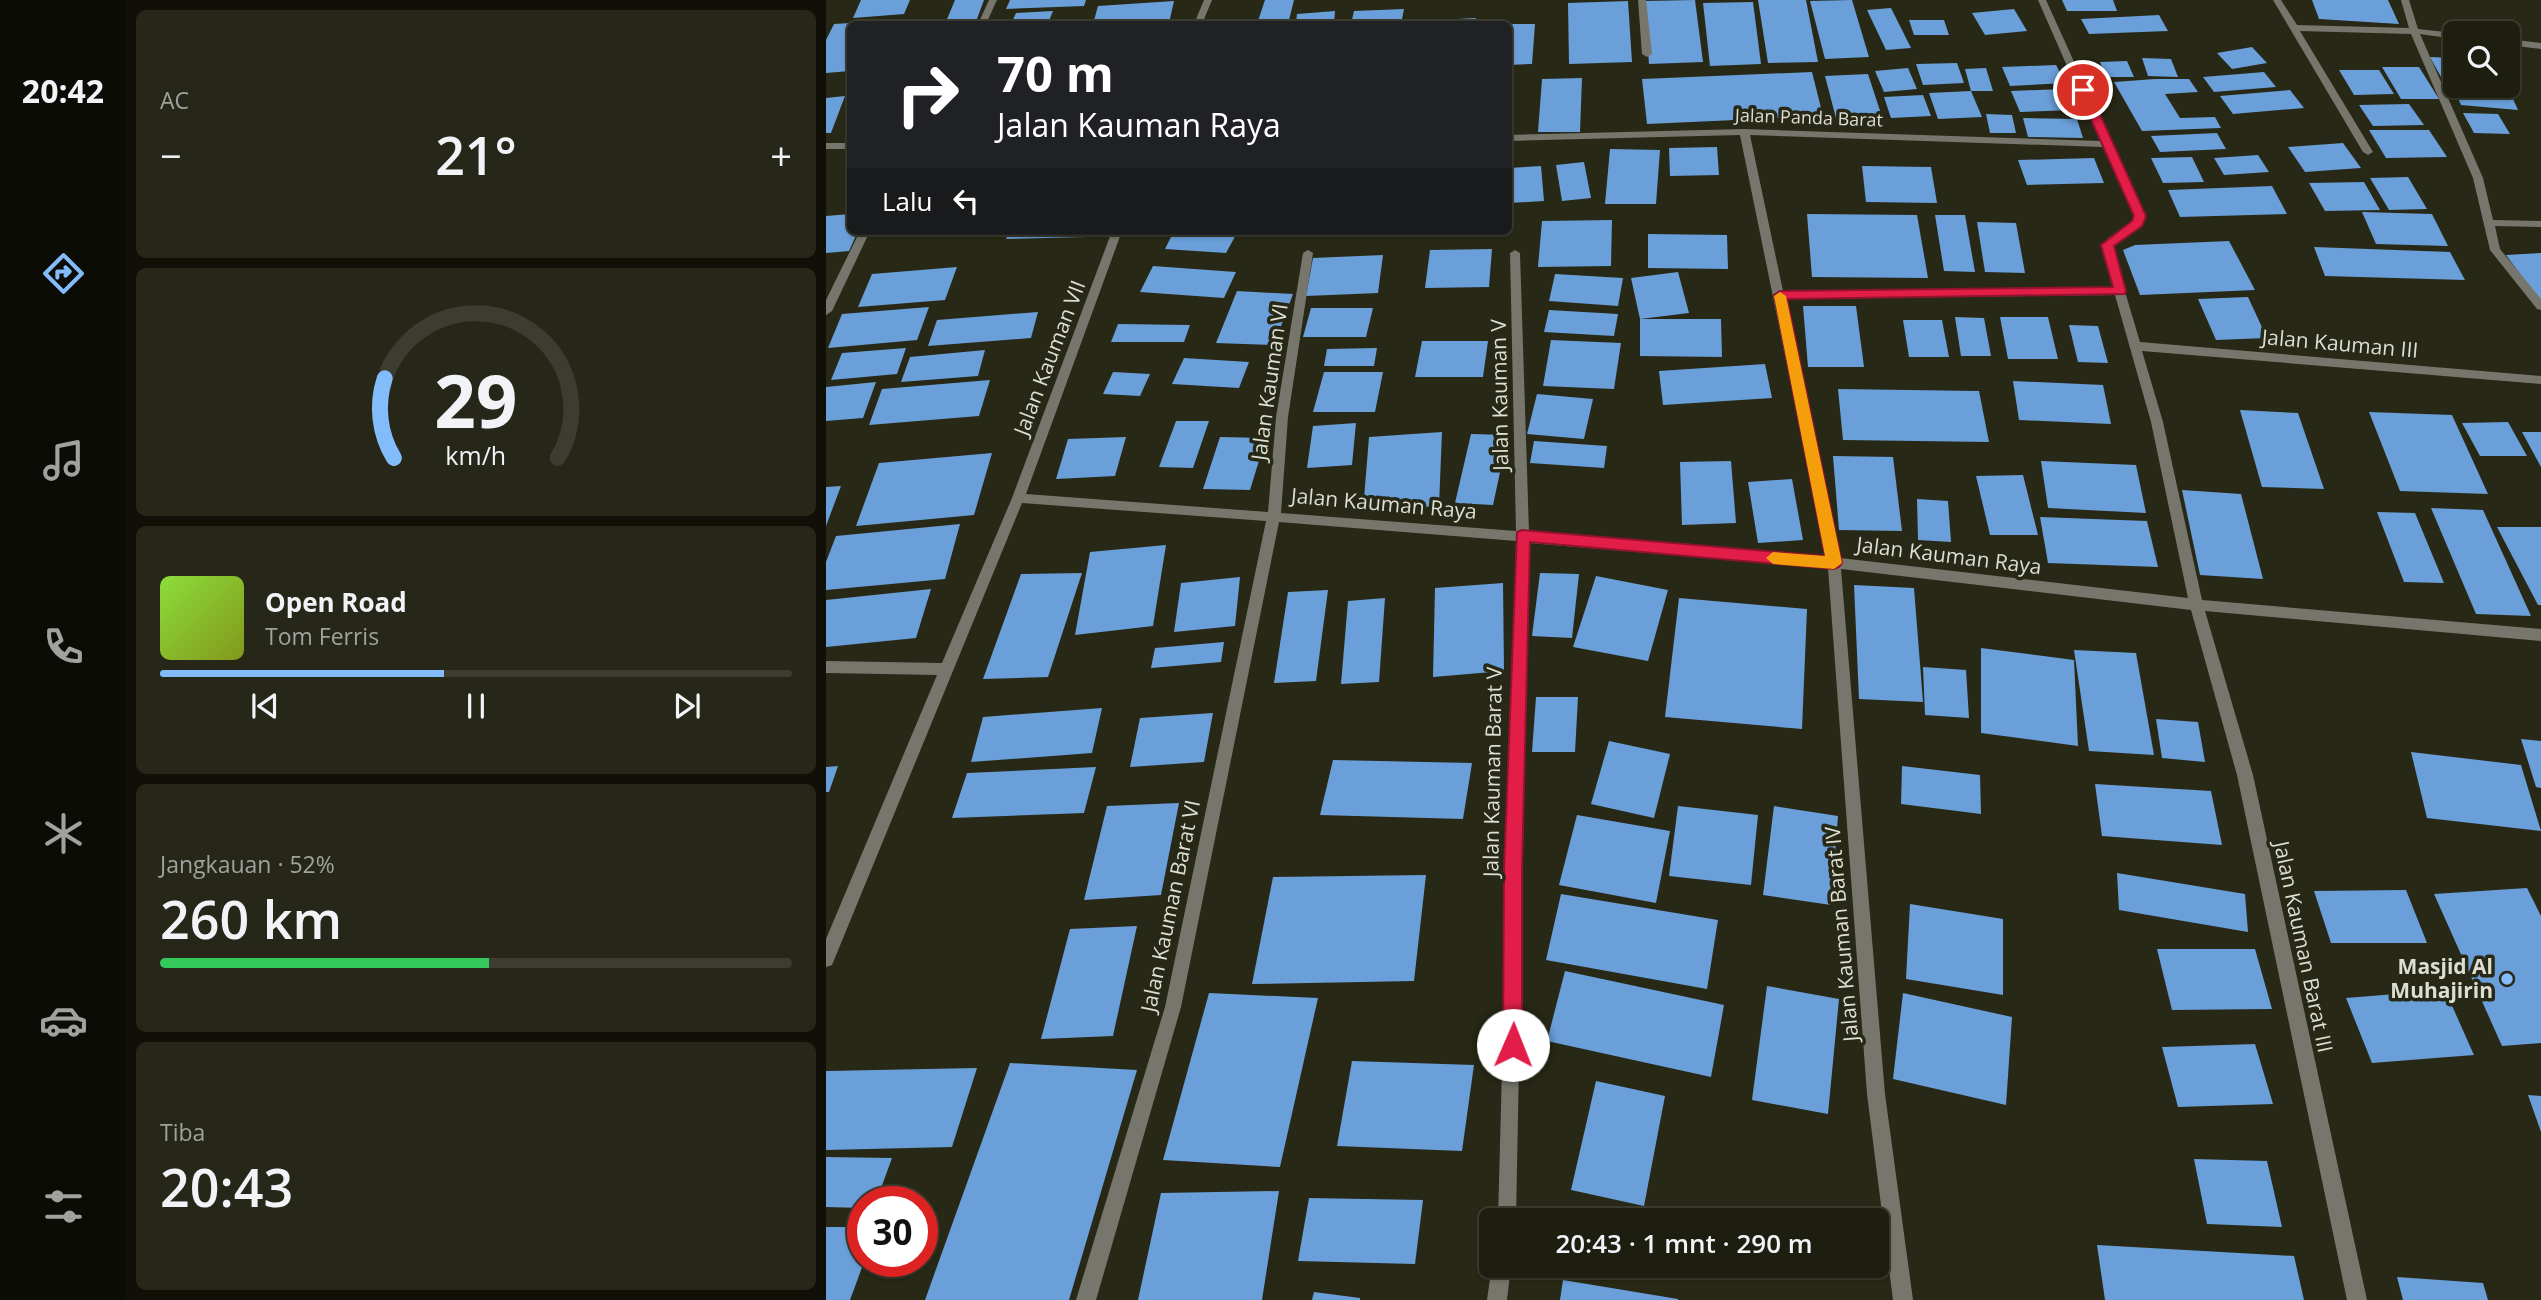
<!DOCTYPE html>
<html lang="id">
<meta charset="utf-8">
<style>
body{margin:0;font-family:"Open Sans",sans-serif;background:#262719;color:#f1f3f6;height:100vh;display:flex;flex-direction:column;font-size:26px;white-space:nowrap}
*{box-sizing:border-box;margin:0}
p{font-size:23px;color:#a1a29f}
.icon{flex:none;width:38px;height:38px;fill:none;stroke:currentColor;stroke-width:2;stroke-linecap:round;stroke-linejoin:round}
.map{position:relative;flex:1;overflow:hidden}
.side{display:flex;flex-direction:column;gap:10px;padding:10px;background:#101009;width:700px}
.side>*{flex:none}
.guide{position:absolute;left:21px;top:21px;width:665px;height:214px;border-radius:10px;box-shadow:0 2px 5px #0004,0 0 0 2px #3c3c30;background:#202124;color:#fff;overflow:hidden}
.buttons{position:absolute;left:1617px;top:21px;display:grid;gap:14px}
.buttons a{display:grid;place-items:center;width:77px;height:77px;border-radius:10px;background:#1e1e10;box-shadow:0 2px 5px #0004,0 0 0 2px #3c3c30;font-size:35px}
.speed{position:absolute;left:21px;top:1186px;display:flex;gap:14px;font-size:35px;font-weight:700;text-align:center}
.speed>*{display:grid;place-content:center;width:91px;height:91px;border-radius:50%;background:#1e1e10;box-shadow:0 2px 5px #0004,0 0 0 2px #3c3c30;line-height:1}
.speed .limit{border:10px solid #d22;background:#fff;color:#111}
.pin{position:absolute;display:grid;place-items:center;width:60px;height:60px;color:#fff;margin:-30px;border:4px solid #fff;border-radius:50%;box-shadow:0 2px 7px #0007}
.me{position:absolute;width:77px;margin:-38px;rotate:1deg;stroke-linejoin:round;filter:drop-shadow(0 0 5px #0008)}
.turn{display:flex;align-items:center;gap:24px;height:147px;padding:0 35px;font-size:32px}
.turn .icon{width:91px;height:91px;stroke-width:2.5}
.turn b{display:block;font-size:49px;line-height:60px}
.then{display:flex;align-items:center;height:66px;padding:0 35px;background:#0003;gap:14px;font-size:26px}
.big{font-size:52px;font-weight:600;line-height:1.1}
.side .widget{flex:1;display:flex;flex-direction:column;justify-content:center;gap:10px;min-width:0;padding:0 24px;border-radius:10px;background:#262719}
.side .dial{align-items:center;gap:0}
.dial svg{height:182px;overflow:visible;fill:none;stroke:#3c3c30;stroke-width:7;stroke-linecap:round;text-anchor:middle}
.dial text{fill:#f1f3f6;stroke:none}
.song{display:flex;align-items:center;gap:21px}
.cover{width:84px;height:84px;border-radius:10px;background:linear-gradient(135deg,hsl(90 70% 55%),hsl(70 70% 35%))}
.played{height:7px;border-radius:4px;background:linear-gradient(90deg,#83bcfb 45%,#3c3c30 45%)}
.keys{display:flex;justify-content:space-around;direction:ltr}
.heat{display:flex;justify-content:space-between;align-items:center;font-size:38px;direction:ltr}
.charge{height:10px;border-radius:5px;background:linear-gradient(90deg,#34c759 52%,#3c3c30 0)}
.trip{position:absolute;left:653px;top:1208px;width:410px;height:70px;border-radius:10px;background:#1e1e10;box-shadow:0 2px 5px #0004,0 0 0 2px #3c3c30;font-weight:600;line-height:70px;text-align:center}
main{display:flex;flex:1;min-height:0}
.tabs{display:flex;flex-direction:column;width:126px;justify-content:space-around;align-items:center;background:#0c0c06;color:#a1a29f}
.tabs .icon{width:49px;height:49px}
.tabs .selected{color:#83bcfb}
.tabs b{font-size:32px;color:#f1f3f6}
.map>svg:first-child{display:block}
.building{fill:#6a9fd9}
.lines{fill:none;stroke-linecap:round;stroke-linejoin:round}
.street{fill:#76766d;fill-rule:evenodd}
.route{fill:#e11d48;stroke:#92132f;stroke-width:2}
.slow{fill:#f59e0b}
.poi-dot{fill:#83bcfb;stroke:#282816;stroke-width:2.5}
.labels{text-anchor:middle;stroke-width:7;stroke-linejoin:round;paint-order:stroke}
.far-street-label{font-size:18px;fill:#dedfd4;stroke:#282816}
.street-label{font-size:21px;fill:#dedfd4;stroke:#282816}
.poi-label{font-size:21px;font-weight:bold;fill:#dedfd4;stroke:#282816;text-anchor:end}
</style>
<main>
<nav class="tabs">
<b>20:42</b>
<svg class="icon selected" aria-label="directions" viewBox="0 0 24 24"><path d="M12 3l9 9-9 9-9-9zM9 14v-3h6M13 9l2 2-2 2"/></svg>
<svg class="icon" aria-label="music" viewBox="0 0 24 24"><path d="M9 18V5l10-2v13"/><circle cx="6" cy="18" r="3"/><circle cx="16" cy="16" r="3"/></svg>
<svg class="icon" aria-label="phone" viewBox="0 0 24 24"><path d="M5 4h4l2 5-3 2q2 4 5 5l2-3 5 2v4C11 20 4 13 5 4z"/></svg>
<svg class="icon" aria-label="climate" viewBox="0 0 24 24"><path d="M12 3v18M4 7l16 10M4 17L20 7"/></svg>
<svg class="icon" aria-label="car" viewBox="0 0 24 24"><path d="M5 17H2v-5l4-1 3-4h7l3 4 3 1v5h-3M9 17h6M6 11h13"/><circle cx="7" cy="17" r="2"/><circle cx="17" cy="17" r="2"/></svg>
<svg class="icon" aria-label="filters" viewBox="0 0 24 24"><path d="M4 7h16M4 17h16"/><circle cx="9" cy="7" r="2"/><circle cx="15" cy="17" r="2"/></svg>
</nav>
<section class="side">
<div class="widget"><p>AC</p>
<div class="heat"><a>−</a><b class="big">21°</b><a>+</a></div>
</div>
<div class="widget dial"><svg viewBox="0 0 100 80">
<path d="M14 69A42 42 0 1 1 86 69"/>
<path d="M14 69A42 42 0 0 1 10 34" stroke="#83bcfb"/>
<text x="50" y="56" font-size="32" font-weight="700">29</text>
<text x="50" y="72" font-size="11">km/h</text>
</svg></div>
<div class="widget">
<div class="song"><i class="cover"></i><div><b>Open Road</b><p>Tom Ferris</p></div></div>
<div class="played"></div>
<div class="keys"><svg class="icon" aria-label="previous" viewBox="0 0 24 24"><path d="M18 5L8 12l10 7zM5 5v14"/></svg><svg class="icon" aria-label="pause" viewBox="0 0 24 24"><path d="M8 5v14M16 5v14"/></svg><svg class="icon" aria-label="next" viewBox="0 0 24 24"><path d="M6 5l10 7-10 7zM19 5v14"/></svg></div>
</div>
<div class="widget"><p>Jangkauan · 52%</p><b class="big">260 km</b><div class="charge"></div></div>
<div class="widget"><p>Tiba</p><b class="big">20:43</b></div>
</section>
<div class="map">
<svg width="1715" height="1300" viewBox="0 0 1715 1300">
<rect width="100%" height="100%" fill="#282816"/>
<!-- building -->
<g class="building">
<polygon points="35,0 84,0 78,14 27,18"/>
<polygon points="129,0 158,0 149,24 119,24"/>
<polygon points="184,0 260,0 258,6 180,9"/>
<polygon points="439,0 468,0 462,24 431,24"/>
<polygon points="869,0 877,62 823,64 818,1"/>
<polygon points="932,0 980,0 992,62 942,63"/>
<polygon points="1026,0 1043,57 999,59 984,1"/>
<polygon points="1236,0 1287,0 1291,11 1241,11"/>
<polygon points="1486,0 1562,0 1573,24 1493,19"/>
<polygon points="348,1 343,23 267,24 272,6"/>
<polygon points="802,1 806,62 743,64 742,3"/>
<polygon points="927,2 935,64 884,66 877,3"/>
<polygon points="1065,8 1085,48 1060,50 1041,10"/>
<polygon points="578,9 575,24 525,24 528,11"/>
<polygon points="1188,9 1201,31 1159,35 1146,13"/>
<polygon points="227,11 222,23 185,24 190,13"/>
<polygon points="509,11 508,24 470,24 471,14"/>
<polygon points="1333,15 1342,31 1263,34 1255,19"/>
<polygon points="650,18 649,24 611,24 612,20"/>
<polygon points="71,20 68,24 31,24 31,22"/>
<polygon points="1083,20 1118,20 1123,35 1088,35"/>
<polygon points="24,23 24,71 0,73 0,40 8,24"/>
<polygon points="682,24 709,24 706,64 682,65"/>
<polygon points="1426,47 1441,63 1406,69 1391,53"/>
<polygon points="1604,57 1629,58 1629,77 1615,77"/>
<polygon points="1316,58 1345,59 1352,77 1322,76"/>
<polygon points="1301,61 1308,77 1280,77 1274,62"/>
<polygon points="1131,63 1138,83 1097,85 1090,64"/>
<polygon points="1230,65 1240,83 1184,86 1176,67"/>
<polygon points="1556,67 1593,67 1613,99 1575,99"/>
<polygon points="1082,68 1091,89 1058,92 1049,71"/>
<polygon points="1160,68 1167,91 1145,91 1139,69"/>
<polygon points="1513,70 1553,70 1568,94 1528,95"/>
<polygon points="986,72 997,116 821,124 816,79"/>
<polygon points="1438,72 1450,87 1388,92 1377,77"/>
<polygon points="1042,74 1057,120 1011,122 999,76"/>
<polygon points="756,78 754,132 712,132 716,79"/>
<polygon points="1329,79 1363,79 1372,92 1339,94 1354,118 1389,117 1395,128 1316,131 1288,82"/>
<polygon points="1627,86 1682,88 1692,110 1635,105"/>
<polygon points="1237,89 1247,110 1194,112 1185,91"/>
<polygon points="1464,90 1478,108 1407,114 1394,96"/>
<polygon points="1145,91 1156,117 1112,119 1103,93"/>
<polygon points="1097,95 1105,116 1065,118 1058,97"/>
<polygon points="19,96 5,133 0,133 0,98"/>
<polygon points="1583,104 1598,125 1547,126 1533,105"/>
<polygon points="1637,113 1672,114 1684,134 1648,133"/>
<polygon points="1160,114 1186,115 1190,133 1164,133"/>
<polygon points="1197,118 1251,119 1257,138 1202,137"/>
<polygon points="1543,130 1603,130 1621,157 1560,158"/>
<polygon points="1391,133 1400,149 1334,152 1325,136"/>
<polygon points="1517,143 1535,168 1479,172 1462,147"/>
<polygon points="891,147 893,175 844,176 843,148"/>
<polygon points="784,149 834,150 830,204 779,204"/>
<polygon points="1432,155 1443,172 1398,175 1388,158"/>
<polygon points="1366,157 1378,182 1337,183 1325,158"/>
<polygon points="1268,158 1278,183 1201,185 1192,160"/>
<polygon points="758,162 765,198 736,201 730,165"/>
<polygon points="715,166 718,201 683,203 682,168"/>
<polygon points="1036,166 1105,167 1111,203 1040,202"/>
<polygon points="1582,177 1601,209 1563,210 1544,178"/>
<polygon points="1538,182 1554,210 1499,211 1483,183"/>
<polygon points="1446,186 1461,214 1354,217 1342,190"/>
<polygon points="1536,212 1606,214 1622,246 1550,244"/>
<polygon points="24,214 24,231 32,231 23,251 0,253 0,216"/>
<polygon points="981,214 1091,215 1102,278 986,277"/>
<polygon points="1109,215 1139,215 1149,272 1118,271"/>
<polygon points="786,220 785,266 712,267 716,221"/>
<polygon points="1151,222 1190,223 1199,273 1159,272"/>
<polygon points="184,231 263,231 261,237 180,239"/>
<polygon points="348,231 412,231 400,253 339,249"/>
<polygon points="822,234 901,235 902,269 822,268"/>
<polygon points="1403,241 1429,290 1314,295 1297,250 1309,245"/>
<polygon points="1488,247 1624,252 1639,280 1499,276"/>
<polygon points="666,249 663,287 599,288 604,250"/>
<polygon points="1715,253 1715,302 1680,255"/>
<polygon points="557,255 552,293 480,296 487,258"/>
<polygon points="327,266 410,272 398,298 314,292"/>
<polygon points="131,267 119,300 32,307 46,274"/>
<polygon points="852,272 863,313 814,319 805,278"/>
<polygon points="729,274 797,278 792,306 723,301"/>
<polygon points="411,291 467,294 448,345 390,343"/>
<polygon points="1422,297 1441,338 1390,340 1372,299"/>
<polygon points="977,306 1030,306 1038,367 982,367"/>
<polygon points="103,307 91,340 2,348 16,314"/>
<polygon points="485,308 547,308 540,337 477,337"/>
<polygon points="723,310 792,314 788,336 718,332"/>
<polygon points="212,312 205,338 102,346 111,320"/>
<polygon points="1129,317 1158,318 1165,356 1135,356"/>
<polygon points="1174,317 1222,317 1232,359 1182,359"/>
<polygon points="814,319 895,319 896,357 814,356"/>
<polygon points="1077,320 1116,320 1123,357 1083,357"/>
<polygon points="292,324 364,325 358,342 285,342"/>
<polygon points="1243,325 1272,326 1282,363 1252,362"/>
<polygon points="725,340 795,343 788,389 717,386"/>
<polygon points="596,341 662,341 657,377 589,377"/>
<polygon points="80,348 71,374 5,380 16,353"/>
<polygon points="551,348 548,366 498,366 501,349"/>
<polygon points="159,350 152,376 75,382 84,357"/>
<polygon points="358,358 423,362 413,388 346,384"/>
<polygon points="939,364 946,398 837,405 833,371"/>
<polygon points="287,372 324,374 314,396 277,394"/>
<polygon points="498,372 557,372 549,412 487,412"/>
<polygon points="164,380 153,416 43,425 56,389"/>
<polygon points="1187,381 1277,385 1285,424 1193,420"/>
<polygon points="50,382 37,418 0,421 0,387"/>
<polygon points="1012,389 1153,391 1163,442 1017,440"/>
<polygon points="711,394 767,399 758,439 701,434"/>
<polygon points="1414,410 1472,413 1498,489 1436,487"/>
<polygon points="1543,412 1626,415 1662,494 1574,491"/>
<polygon points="350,421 383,421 367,468 333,467"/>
<polygon points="1682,422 1701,456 1654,456 1636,423"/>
<polygon points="530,423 526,465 481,468 487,426"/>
<polygon points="616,432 613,506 537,511 543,437"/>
<polygon points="1696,432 1715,432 1715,467"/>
<polygon points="645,434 682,435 667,505 629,503"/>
<polygon points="300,437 289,476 230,479 242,439"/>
<polygon points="394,437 440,438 424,490 377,489"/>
<polygon points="708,441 781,446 778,468 704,463"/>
<polygon points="166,453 148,515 30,526 53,463"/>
<polygon points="1007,456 1067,457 1076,531 1013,530"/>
<polygon points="905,461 910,523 856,525 854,462"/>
<polygon points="1215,461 1310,465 1320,513 1222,508"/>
<polygon points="1197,475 1212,535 1164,535 1150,476"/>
<polygon points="966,479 977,540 932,543 922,482"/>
<polygon points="15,486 0,526 0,487"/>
<polygon points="1356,490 1415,494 1437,579 1374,575"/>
<polygon points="1091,499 1122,501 1125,542 1092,540"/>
<polygon points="1605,508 1657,510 1705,616 1650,614"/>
<polygon points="1551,512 1589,513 1618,583 1578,582"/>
<polygon points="1214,517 1321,521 1332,567 1222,563"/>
<polygon points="134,524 119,579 0,590 0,562 10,536"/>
<polygon points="1671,527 1715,527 1715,605 1712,605"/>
<polygon points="340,545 327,626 249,635 264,552"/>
<polygon points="256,573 222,677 157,679 195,574"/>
<polygon points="714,573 753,574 746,638 706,636"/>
<polygon points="770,576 842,590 822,661 747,647"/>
<polygon points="414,577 409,626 348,632 355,583"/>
<polygon points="677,583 678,671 607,677 609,588"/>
<polygon points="1028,585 1088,588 1097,702 1033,699"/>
<polygon points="105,589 90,638 0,647 0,600"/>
<polygon points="502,590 490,681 448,683 462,592"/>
<polygon points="559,598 553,682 515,684 522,601"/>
<polygon points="853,598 981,609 976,729 839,717"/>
<polygon points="398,642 395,662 325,668 329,648"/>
<polygon points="1155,648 1248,660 1252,746 1155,733"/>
<polygon points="1248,650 1310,653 1328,755 1263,751"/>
<polygon points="1097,667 1140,670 1143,718 1099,715"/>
<polygon points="710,697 752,697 749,752 706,752"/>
<polygon points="276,708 266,753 145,762 157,717"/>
<polygon points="387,713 378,762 304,767 314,718"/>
<polygon points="1330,719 1372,722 1379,762 1336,758"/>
<polygon points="1695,739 1715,741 1715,788 1710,787"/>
<polygon points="783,741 844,754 828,818 765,804"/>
<polygon points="1585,752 1695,765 1715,831 1601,818"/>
<polygon points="507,760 646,763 637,819 494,815"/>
<polygon points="12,766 3,792 0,792 0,767"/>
<polygon points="1076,766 1154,775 1155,814 1075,804"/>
<polygon points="270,767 258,813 126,818 141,773"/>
<polygon points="1269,784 1385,791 1396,845 1276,836"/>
<polygon points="353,803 335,895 258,900 281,806"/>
<polygon points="852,806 932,815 925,885 843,876"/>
<polygon points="948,806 1012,816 1005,905 937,895"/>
<polygon points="751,815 844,831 830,903 733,885"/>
<polygon points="1291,873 1419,894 1422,932 1293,910"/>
<polygon points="600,875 588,981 426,984 447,877"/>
<polygon points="1701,888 1715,916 1715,1043 1676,1046 1608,894"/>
<polygon points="1580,890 1601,943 1505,943 1488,891"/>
<polygon points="735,894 892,920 881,989 720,960"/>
<polygon points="1084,904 1177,919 1177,995 1080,979"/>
<polygon points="311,926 287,1036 215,1039 244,929"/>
<polygon points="1331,949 1429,949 1446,1009 1346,1010"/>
<polygon points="739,971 898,1005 885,1077 721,1041"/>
<polygon points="941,986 1013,999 1002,1114 926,1100"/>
<polygon points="1619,990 1648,1055 1546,1063 1520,998"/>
<polygon points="383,993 492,998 454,1167 337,1160"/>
<polygon points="1077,993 1186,1017 1180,1105 1067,1079"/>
<polygon points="1429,1044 1447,1104 1352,1107 1336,1047"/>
<polygon points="526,1061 648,1065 636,1151 511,1146"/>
<polygon points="184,1063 311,1070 243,1300 99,1300"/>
<polygon points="151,1068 126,1147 0,1150 0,1071"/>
<polygon points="770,1081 839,1096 818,1206 745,1190"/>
<polygon points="1702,1095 1715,1096 1715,1132"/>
<polygon points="0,1157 66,1158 50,1202 37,1202 37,1208 0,1207"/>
<polygon points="1368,1159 1441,1161 1456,1227 1381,1224"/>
<polygon points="453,1191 436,1300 312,1300 335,1193"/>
<polygon points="483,1198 597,1200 589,1264 472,1261"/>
<polygon points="0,1227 37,1227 38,1262 24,1300 0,1300"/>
<polygon points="1271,1245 1468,1256 1478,1300 1279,1300"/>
<polygon points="1571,1277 1657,1283 1662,1300 1577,1300"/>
<polygon points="737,1280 852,1299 852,1300 734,1300"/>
<polygon points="488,1292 534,1298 534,1300 486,1300"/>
</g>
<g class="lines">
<!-- street -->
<g class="street">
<polygon points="163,0 171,0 160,24 152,24"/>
<polygon points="378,0 386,0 376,24 368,24"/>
<polygon points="812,0 820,0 826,54 821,57 816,54"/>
<path d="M1212 0H1220L1318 216 1316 225 1290 242 1286 248 1314 342 1715 376V384L1316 351 1337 422 1376 600 1715 629V641L1379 611 1427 775 1541 1300H1521L1411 775 1365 610 1015 569 1059 1094 1087 1300H1067L1041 1094 1002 568 703 543 690 1220H672L690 541 453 522 355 1007 270 1300H250L339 1007 440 521 196 503 6 965 0 967V939L111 675 0 673V661L116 663 186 498 286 231H296L200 494 442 512 450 417 477 253 482 250 487 253 462 417 455 513 690 531 684 253 689 250 694 253 703 532 1000 557 914 135 682 141V135L918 129 1274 141ZM924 135 1277 147 1308 216 1307 222 1282 238 1276 248 1287 287 957 291ZM1289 295 1325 422 1362 598 1014 558 958 299Z"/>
<polygon points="1447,0 1455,0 1471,25 1583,28 1575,0 1583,0 1592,29 1629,33 1629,39 1594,34 1657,178 1667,220 1715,221 1715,227 1669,226 1674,249 1715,299 1715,310 1711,309 1664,250 1647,178 1585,34 1474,31 1547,152 1542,155 1537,152"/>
<polygon points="1682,39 1715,43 1715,49 1682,45"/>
<rect x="0" y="143" width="24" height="6"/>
<polygon points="34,231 44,231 6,311 0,315 0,300"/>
<polygon points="666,1265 685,1265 681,1300 661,1300"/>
</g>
</g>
<!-- route -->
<polygon class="route" points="1257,87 1263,90 1320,216 1316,226 1288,246 1300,291 1299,294 961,299 1016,563 1013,567 1008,569 704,542 696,870 696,1045 693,1052 687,1055 680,1052 677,1045 678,870 691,532 696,530 999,556 948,295 954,291 1287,287 1275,245 1306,221 1308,216 1252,90"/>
<!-- slow -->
<polygon class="slow" points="954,292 960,296 1016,563 1008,569 947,564 940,558 947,552 999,556 948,296"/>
<!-- markers -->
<circle class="poi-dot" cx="1681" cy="979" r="7"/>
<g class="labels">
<!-- far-street labels -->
<g class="far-street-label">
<text transform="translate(983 118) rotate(2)" y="6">Jalan Panda Barat</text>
</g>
<!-- street labels -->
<g class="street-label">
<text transform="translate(1514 344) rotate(5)" y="7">Jalan Kauman III</text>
<text transform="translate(224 358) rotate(-69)" y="7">Jalan Kauman VII</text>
<text transform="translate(444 382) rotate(-82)" y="7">Jalan Kauman VI</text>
<text transform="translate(674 395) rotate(-91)" y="7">Jalan Kauman V</text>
<text transform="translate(558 504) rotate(5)" y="7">Jalan Kauman Raya</text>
<text transform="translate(1123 556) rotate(7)" y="7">Jalan Kauman Raya</text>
<text transform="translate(667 772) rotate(-89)" y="7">Jalan Kauman Barat V</text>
<text transform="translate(345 906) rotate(-78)" y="7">Jalan Kauman Barat VI</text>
<text transform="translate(1016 934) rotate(-95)" y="7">Jalan Kauman Barat IV</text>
<text transform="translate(1477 947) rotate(78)" y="7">Jalan Kauman Barat III</text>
</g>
<!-- poi labels -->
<g class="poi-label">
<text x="1667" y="974">Masjid Al<tspan x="1667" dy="24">Muhajirin</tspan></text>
</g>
</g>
</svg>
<div class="buttons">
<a><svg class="icon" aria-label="search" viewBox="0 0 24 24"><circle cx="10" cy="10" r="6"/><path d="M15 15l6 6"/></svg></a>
</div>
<div class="speed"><div class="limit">30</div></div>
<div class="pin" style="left:1257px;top:90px;background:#d93025"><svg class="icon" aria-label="arrive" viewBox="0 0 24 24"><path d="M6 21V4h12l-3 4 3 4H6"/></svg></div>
<svg class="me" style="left:687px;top:1045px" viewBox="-20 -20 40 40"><circle r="19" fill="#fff"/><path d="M0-13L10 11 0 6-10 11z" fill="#e11d48"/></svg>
<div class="trip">20:43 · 1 mnt · 290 m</div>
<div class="guide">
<div class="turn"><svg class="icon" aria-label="right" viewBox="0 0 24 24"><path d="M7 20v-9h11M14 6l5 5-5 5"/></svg><div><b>70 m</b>Jalan Kauman Raya</div></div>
<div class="then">Lalu<svg class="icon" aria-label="left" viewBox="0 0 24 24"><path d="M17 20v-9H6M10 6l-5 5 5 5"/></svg></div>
</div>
</div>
</main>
